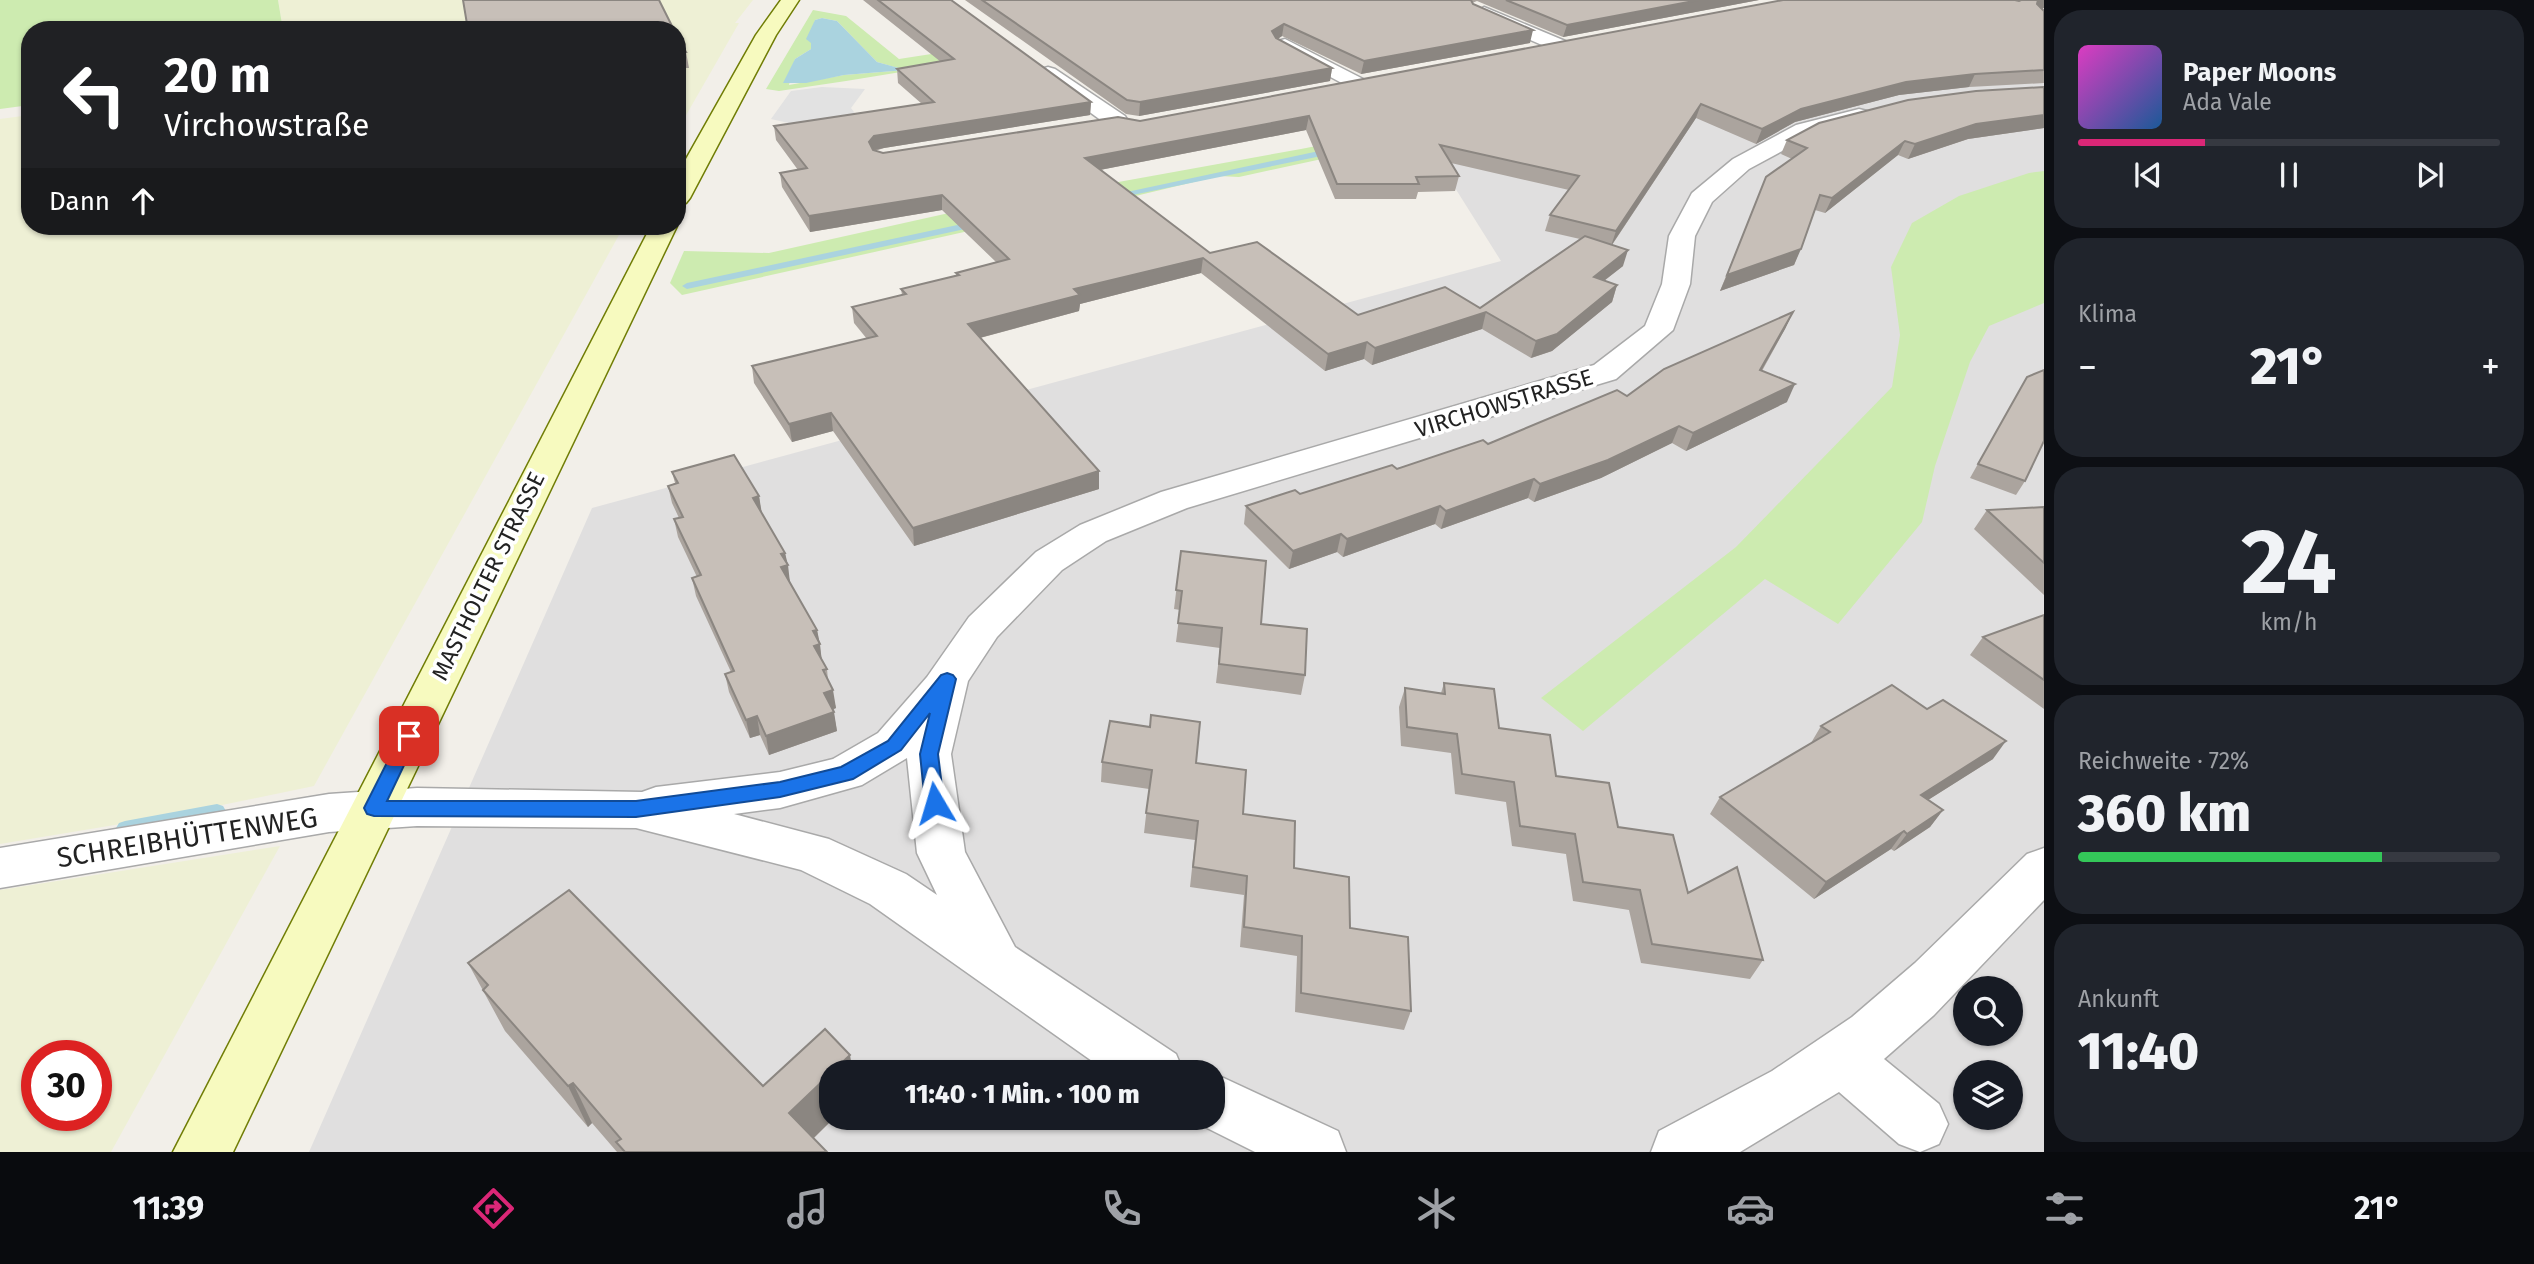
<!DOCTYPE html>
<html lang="de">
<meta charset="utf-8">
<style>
body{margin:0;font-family:"Fira Sans",sans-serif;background:#20242c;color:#f1f3f6;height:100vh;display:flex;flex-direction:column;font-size:26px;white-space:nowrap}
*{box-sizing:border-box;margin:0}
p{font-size:23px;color:#9ea1a6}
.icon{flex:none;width:38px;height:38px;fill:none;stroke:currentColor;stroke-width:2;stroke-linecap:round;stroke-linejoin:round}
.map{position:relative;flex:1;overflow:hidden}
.side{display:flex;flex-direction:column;gap:10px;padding:10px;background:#0d0f14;width:490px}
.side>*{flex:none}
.banner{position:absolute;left:21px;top:21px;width:665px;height:214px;border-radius:28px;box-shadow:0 2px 5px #0004;background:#202124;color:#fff;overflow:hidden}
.fabs{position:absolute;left:1953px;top:976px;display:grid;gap:14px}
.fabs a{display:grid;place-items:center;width:70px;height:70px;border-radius:50%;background:#171b24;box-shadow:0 2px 5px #0004;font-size:35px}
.speed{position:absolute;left:21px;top:1040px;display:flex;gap:14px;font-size:35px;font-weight:700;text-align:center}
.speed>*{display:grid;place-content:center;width:91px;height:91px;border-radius:50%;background:#171b24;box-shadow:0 2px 5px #0004;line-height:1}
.speed .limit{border:10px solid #d22;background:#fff;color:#111}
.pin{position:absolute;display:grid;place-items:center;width:60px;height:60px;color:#fff;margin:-30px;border-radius:14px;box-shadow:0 4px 10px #0006}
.me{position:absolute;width:77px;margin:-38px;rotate:353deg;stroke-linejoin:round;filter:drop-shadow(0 0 5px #0008)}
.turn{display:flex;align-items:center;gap:24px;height:147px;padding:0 28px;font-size:32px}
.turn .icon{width:91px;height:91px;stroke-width:2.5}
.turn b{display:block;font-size:49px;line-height:60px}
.then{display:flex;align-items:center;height:66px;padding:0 28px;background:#0003;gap:14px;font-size:26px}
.big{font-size:52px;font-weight:800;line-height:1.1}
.side .tile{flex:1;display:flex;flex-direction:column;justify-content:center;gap:10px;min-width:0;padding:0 24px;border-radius:28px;background:#20242c}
.side .dial{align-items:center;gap:0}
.dial b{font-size:91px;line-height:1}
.song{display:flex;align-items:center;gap:21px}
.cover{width:84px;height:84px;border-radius:10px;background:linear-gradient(135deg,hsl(310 70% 55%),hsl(210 70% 35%))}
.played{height:7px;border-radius:4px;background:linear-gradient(90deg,#db2777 30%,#363941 30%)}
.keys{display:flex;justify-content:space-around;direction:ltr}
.heat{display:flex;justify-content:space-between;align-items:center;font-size:38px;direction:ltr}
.charge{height:10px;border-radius:5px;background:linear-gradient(90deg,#34c759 72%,#363941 0)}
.trip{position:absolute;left:819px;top:1060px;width:406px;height:70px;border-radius:28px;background:#171b24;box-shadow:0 2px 5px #0004;font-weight:800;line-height:70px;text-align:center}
.menu{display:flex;height:112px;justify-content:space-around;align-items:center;background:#090b0e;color:#9ea1a6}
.menu .icon{width:49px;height:49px}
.menu .current{color:#db2777}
.menu b{font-size:32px;color:#f1f3f6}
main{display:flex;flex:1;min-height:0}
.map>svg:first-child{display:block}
.residential{fill:#e0dfdf;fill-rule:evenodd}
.farmland{fill:#eef0d5;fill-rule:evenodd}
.grass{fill:#cdebb0;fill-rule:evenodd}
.parking{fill:#e2e2e2}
.water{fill:#aad3df}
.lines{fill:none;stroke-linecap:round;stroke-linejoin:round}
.stream{fill:#aad3df;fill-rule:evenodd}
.street-casing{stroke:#a9a9a9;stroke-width:3}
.secondary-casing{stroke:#707d05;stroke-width:3}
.street{fill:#fff;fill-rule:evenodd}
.secondary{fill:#f7fabf;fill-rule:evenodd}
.wall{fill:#aba49e;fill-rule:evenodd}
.shaded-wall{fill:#8b8681}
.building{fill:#c7bfb8;stroke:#8b8681;stroke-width:2}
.route{fill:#1a73e8;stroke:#114b97;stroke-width:2}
.labels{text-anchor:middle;stroke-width:7;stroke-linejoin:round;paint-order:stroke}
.street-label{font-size:23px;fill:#222;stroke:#fff}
.near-street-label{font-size:28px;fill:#222;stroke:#fff}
</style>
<main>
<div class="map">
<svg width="2044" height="1152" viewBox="0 0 2044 1152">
<rect width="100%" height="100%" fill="#f2efe9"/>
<!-- residential -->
<path class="residential" d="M2044 13V1152H309L592 508 1501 261 1423 137ZM1965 989H2011V1034H1965ZM831 1073H1213V1118H831ZM1965 1073H2011V1118H1965Z"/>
<!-- farmland -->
<g class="farmland">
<polygon points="278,0 753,0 735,23 739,23 677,131 677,30 283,30"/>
<polygon points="30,115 30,226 624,226 314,786 169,816 0,844 0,119"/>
<path d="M280 846 111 1152H0V890ZM37 1055H96V1115H37Z"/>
</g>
<!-- grass -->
<g class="grass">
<polygon points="0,0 278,0 283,30 30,30 30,105 0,109"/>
<polygon points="2013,9 1239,177 1219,176 1056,215 1031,217 682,295 670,283 684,251 769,253 958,211 1301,149"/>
<path d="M813 10 846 16 899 59 996 44 1011 54 846 81 779 91 766 89ZM822 18 837 21 877 62 905 70 844 75 789 85 795 59 811 49 815 20Z"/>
<polygon points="2044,171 2044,303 1989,326 1970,362 1935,466 1922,522 1838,624 1765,579 1583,731 1541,698 1736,547 1892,387 1900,335 1891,267 1912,223 1959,196 2029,173"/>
</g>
<!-- parking -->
<polygon class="parking" points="822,87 865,89 851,108 857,116 797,125 771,119 791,91"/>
<!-- water -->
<polygon class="water" points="822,18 837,21 877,62 906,70 844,75 806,83 783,83 795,59 811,49 811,43 806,39 815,20"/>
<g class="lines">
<!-- stream -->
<g class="stream">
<polygon points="1333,148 1336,149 1336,153 1113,199 1108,196"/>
<polygon points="976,221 979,222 979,226 687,289 682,286 687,283"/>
<polygon points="217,804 223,806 226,811 223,816 217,818 125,835 119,833 116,828 119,823 125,821"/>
</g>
<!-- street casing -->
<g class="street-casing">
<g id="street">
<polygon points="1484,7 1570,43 1573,47 1570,51 1556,51 1477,17 1475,13"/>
<polygon points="1285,39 1367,81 1371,85 1367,89 1353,89 1278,49 1275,45 1278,41"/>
<polygon points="1048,67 1055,69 1125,116 1128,121 1125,126 1109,126 1041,77 1038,73 1041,69"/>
<path d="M1859 109 1867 111 1870 116 1867 121 1812 135 1749 169 1712 202 1695 236 1690 284 1673 330 1616 379 1187 508 1106 541 1062 570 997 637 968 681 951 754 965 852 1015 947 1176 1054 1184 1073H1109L870 904 801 870 636 828 417 826 329 832 0 888V848L329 794 417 788 642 792 656 787 780 772 833 759 878 733 927 677 969 617 1036 552 1080 525 1161 492 1594 365 1645 326 1662 284 1669 236 1692 193 1733 159 1796 125ZM907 758 917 853 937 895 906 874 829 839 734 814 780 808 862 785Z"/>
<polygon points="2044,848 2044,900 1934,1015 1884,1059 1939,1104 1948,1124 1939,1144 1920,1152 1899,1144 1839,1092 1740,1152 1651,1152 1659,1131 1772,1071 1852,1017 1915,963 2027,854"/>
<polygon points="1213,1073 1338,1131 1346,1152 1255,1152 1193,1121 1192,1118 1213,1118"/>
</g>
</g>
<!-- secondary casing -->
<g class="secondary-casing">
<g id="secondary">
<polygon points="781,0 799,0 776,35 690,198 686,203 677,205 677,175 756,35"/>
<polygon points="651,226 677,226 233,1152 173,1152"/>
</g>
</g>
<!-- street -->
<use href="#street" class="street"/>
<!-- secondary -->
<use href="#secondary" class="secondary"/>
</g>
<!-- wall -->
<g class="wall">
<path d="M863 0H951L1091 102 1090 115 884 148 875 151 883 153 1140 121 2019 1 2044 0V8L2041 9 2044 11V83L1969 87 1899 95 1795 122 1756 144 1696 118 1612 245 1623 266 1604 281 1617 285 1612 302 1552 351 1531 358 1482 329 1372 365 1364 359 1325 371 1201 273 1080 304 1079 311 980 338 1099 471V489L914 546 833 431 792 442 754 383 752 366 867 339 854 323 852 307 902 295 901 289 956 276V273L996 262 942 210 810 232 782 187 780 173 798 170 776 140 774 126 922 104 898 83 897 69 941 62ZM1306 130 1335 199H1416L1418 192 1455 191 1459 176 1451 163 1569 190 1550 215 1545 231 1580 239 1480 308 1358 315 1210 253 1100 170Z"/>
<polygon points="965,0 1759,0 1563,37 1477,1 1472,3 1530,43 1361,74 1282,36 1278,39 1332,68 1330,81 1139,116 1126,114"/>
<polygon points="677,36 686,52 689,68 677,68"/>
<polygon points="2044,87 2044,128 1968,139 1908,159 1898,155 1825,213 1815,210 1794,265 1720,291 1766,177 1792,159 1781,154 1787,140"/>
<polygon points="1793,312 1785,329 1762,371 1787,402 1686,451 1672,443 1601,478 1534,502 1528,498 1441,529 1435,524 1343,557 1337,552 1289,569 1244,524 1246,506 1300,494 1488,444 1627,396"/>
<polygon points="2027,377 2025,481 2016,495 1970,478"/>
<polygon points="672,472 759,496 761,512 785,553 790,583 817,630 822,661 827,669 828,680 836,708 833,710 837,731 769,755 760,735 750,738 729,692 725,674 731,672 696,596 692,578 697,577 678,537 674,519 679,518 672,503 668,486 675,483"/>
<polygon points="2044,507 2044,595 1974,529 1987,510"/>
<polygon points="1181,551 1261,624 1305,675 1301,695 1216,683 1220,648 1176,642 1180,610 1174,609"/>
<polygon points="2044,615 2044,709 1970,655 1983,637"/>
<polygon points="1444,683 1618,827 1688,893 1763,960 1750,979 1641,963 1629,910 1573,901 1566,854 1512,846 1506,802 1455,794 1451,753 1401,746 1399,707 1405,688 1441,693"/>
<polygon points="1821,726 1993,759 1928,800 1943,810 1930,827 1894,851 1891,849 1814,899 1710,814 1720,797 1811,743"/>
<polygon points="1102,762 1196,763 1350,928 1411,1011 1404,1030 1295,1012 1297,956 1240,947 1244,895 1190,887 1195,840 1144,833 1149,789 1101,782"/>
<polygon points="468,963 763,1086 831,1118 834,1118 814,1138 827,1152 617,1152 592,1123 588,1127 505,1031"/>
</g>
<!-- shaded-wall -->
<g class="shaded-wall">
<polygon points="1699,0 1759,0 1563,37 1567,25"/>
<polygon points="2038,0 2044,0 2044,8 2033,10"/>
<polygon points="1284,24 1282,36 1271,43 1272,31"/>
<polygon points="1533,30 1530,43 1361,74 1364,61"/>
<polygon points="1332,68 1330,81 1139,116 1140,102"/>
<polygon points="1975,74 1969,87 1899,95 1795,122 1756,144 1762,129 1801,109 1906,82"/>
<polygon points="1091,102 1090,115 884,148 875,150 870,156 869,142 874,136"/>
<polygon points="1701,104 1696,118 1611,246 1616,231"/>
<polygon points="2044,115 2044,128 1968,139 1908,159 1915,144 1976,124"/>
<polygon points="1309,116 1306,130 1084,173 1085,158"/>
<polygon points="1905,141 1898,155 1825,213 1832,198"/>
<polygon points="942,195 942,210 810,232 809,216"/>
<polygon points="1801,249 1794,265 1720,291 1727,275"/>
<polygon points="1628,250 1623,266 1588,293 1594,277"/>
<polygon points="1203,258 1201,273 1080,304 1079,311 968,341 968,324 1074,289"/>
<polygon points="1617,285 1612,302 1552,351 1531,358 1536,341"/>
<polygon points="1486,312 1482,329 1372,365 1375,348"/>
<polygon points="1793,312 1785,329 1752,387 1760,370"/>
<polygon points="1367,342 1364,359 1325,371 1328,354"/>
<polygon points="1795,384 1787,402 1686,451 1693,433"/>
<polygon points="831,413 833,431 792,442 789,424"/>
<polygon points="1679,426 1672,443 1601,478 1534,502 1540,484"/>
<polygon points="1099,471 1099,489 914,546 913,528"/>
<polygon points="1534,479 1528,498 1441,529 1446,511"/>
<polygon points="759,496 762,514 753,498"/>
<polygon points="1440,506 1435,524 1343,557 1347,539"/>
<polygon points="1341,534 1337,552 1289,569 1293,551"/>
<polygon points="785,553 788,565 790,583 781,567 781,554"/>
<polygon points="817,630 820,644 822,663 814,646 813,631"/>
<polygon points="833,690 836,708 827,711 824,693"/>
<polygon points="834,712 837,731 769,755 766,736"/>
<polygon points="757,716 760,735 750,738 746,720"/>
<polygon points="2006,741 1993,759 1909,812 1921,795"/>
<polygon points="1943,810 1930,827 1894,851 1907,834"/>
<polygon points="1904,831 1891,849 1814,899 1826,882"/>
<polygon points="850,1055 853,1073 831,1073 831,1118 834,1118 799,1152 789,1113"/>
<polygon points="573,1083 592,1123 588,1127 568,1086"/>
</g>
<!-- building -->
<g class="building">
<polygon points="463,0 659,0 674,30 468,30"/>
<polygon points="878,0 951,0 1091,102 874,136 869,142 873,150 883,153 1118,117 1140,121 1783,0 2015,0 2019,1 2021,0 2038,0 2037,4 2044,11 2044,70 1975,74 1906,82 1801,109 1762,129 1701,104 1616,231 1550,215 1579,176 1440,145 1459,176 1416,177 1419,184 1337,184 1309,116 1085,158 1210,253 1257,242 1358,315 1445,287 1480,308 1585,236 1628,250 1594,277 1617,285 1557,334 1536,341 1486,312 1375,348 1367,342 1328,354 1203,258 1074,289 1080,295 968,324 1099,471 913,528 831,413 789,424 752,366 877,336 852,307 906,294 901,289 959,275 956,273 1009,259 942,195 809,216 780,173 807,168 774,126 934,102 897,69 954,59"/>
<polygon points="982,0 1471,0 1473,4 1533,30 1364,61 1284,24 1272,31 1276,38 1332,68 1140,102 1127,100"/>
<polygon points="1506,0 1699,0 1567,25"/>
<polygon points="677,36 686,52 677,52"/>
<polygon points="2044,87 2044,115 1976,124 1915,144 1905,141 1832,198 1820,195 1801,249 1727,275 1766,177 1807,148 1787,140 1819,123 1908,100 1976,91"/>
<polygon points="1793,312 1760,370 1795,384 1693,433 1679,426 1608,460 1540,484 1534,479 1446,511 1440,506 1347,539 1341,534 1293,551 1246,506 1295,490 1300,494 1392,465 1397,469 1483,440 1488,444 1617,390 1627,396 1664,369"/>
<polygon points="2044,370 2044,441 2025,481 1978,464 2027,377"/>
<polygon points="734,455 759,496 753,498 785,553 781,554 788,565 781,567 817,630 813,631 820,644 814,646 827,669 823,670 833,690 824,693 834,712 766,736 757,716 746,720 725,674 734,671 692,578 701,575 674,519 683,517 668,486 678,483 672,472"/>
<polygon points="2044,507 2044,563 1987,510"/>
<polygon points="1181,551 1266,561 1261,624 1307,629 1305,675 1219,664 1222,628 1178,623 1182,591 1176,590"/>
<polygon points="2044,615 2044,680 1983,637"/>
<polygon points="1444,683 1494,689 1499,728 1550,735 1556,776 1609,783 1618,827 1673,835 1688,893 1737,867 1763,960 1652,944 1640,890 1583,882 1575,834 1520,826 1514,782 1462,774 1457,734 1407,727 1405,688 1445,694"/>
<polygon points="1892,685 1927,709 1943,700 2006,741 1921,795 1943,810 1907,834 1904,831 1826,882 1720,797 1830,732 1821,726"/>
<polygon points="1151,715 1200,722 1196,763 1246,770 1243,814 1295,821 1294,868 1349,877 1350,928 1408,937 1411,1011 1301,993 1302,936 1244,927 1247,876 1193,867 1198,821 1146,813 1152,770 1102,762 1110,721 1150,727"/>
<polygon points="569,890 763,1086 825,1029 850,1055 789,1113 827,1152 625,1152 616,1142 621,1139 573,1083 568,1086 483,990 488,985 468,963"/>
</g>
<!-- route -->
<polygon class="route" points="947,673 953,675 956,679 938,754 944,803 941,809 935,811 928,809 925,803 920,754 930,713 901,750 853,779 780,797 636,817 374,816 367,814 364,808 403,731 416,731 418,736 387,801 636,801 780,782 841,767 888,741 941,675"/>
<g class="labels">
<!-- street labels -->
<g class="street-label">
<text transform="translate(1504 403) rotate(-17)" y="8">VIRCHOWSTRASSE</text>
<text transform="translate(488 576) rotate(-64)" y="8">MASTHOLTER STRASSE</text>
</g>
<!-- near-street labels -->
<g class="near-street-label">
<text transform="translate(187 837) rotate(-9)" y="10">SCHREIBHÜTTENWEG</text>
</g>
</g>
</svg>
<div class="fabs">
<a><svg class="icon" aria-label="search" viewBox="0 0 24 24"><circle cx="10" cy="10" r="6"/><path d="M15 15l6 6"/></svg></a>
<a><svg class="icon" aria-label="layers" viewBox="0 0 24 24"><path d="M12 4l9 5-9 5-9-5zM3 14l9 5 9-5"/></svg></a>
</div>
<div class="speed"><div class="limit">30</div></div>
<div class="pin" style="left:409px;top:736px;background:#d93025"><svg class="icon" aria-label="arrive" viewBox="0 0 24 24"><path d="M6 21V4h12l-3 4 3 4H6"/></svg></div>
<svg class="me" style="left:935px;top:803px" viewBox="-20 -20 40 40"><path d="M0-17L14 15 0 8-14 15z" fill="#1a73e8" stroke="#fff" stroke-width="4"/></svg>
<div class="trip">11:40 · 1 Min. · 100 m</div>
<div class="banner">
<div class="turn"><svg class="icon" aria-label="left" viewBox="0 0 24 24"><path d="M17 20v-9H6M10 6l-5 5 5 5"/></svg><div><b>20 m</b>Virchowstraße</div></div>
<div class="then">Dann<svg class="icon" aria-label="ahead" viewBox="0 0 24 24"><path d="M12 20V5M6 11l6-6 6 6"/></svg></div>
</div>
</div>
<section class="side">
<div class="tile">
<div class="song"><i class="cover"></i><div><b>Paper Moons</b><p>Ada Vale</p></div></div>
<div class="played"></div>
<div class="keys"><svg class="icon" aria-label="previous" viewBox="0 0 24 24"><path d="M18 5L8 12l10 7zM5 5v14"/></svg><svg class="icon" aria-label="pause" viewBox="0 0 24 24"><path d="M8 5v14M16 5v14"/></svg><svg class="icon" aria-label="next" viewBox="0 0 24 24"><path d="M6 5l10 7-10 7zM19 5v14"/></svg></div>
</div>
<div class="tile"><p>Klima</p>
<div class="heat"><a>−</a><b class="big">21°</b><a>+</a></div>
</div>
<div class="tile dial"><b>24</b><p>km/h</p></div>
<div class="tile"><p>Reichweite · 72%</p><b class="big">360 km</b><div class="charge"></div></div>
<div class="tile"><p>Ankunft</p><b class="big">11:40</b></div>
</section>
</main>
<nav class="menu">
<b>11:39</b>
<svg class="icon current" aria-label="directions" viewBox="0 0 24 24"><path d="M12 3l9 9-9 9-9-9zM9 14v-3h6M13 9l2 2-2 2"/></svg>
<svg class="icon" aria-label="music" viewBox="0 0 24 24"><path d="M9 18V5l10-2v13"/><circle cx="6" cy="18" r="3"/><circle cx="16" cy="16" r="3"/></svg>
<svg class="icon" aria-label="phone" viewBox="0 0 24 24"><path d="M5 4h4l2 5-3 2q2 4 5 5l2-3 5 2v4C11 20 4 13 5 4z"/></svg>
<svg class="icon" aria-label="climate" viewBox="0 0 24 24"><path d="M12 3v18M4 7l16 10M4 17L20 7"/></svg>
<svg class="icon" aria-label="car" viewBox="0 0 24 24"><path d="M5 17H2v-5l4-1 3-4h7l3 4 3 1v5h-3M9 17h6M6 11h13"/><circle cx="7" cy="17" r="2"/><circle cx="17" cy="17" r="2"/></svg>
<svg class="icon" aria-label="filters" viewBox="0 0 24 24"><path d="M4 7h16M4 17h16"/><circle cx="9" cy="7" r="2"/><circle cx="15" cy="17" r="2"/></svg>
<b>21°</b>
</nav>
